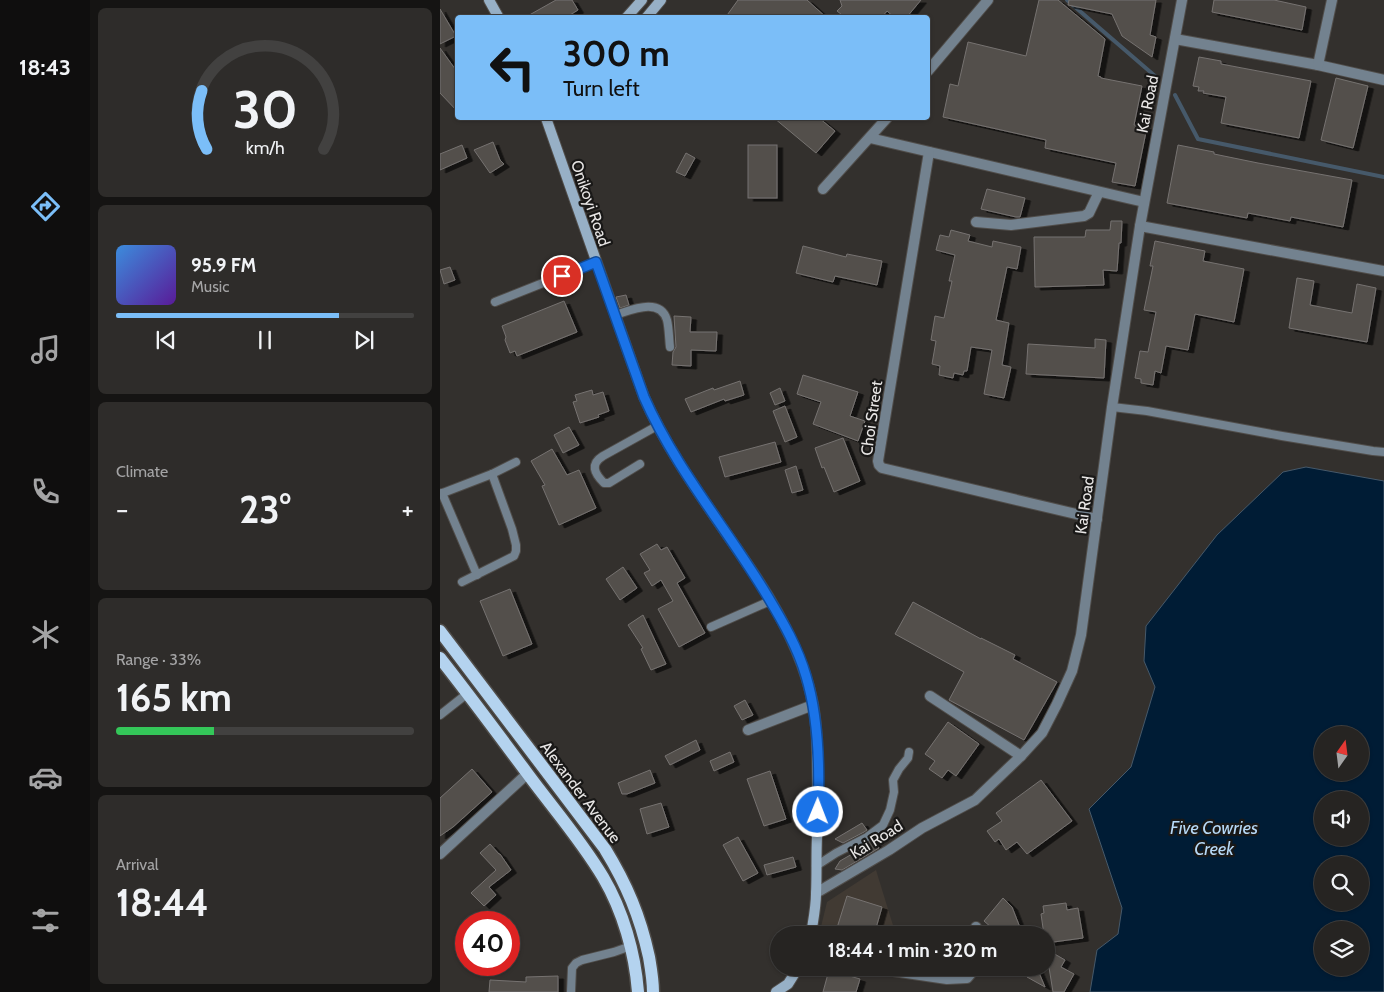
<!DOCTYPE html>
<meta charset="utf-8">
<style>
body{margin:0;font-family:Cabin,sans-serif;background:#2e2c2a;color:#f1f3f6;height:100vh;display:flex;flex-direction:column;font-size:19px;white-space:nowrap}
*{box-sizing:border-box;margin:0}
p{font-size:16px;color:#a4a4a5}
.icon{flex:none;width:28px;height:28px;fill:none;stroke:currentColor;stroke-width:2;stroke-linecap:round;stroke-linejoin:round}
.map{position:relative;flex:1;overflow:hidden}
.drawer{display:flex;flex-direction:column;gap:8px;padding:8px;background:#151413;width:350px}
.drawer>*{flex:none}
.guide{position:absolute;left:15px;top:15px;width:475px;height:105px;border-radius:5px;box-shadow:0 1px 4px #0004,0 0 0 1px #424140;background:#7bbef8;color:#111;overflow:hidden}
.needle{width:32px;rotate:14deg}
.buttons{position:absolute;left:874px;top:726px;display:grid;gap:10px}
.buttons a{display:grid;place-items:center;width:55px;height:55px;border-radius:50%;background:#262422;box-shadow:0 1px 4px #0004,0 0 0 1px #424140;font-size:25px}
.speed{position:absolute;left:15px;top:911px;display:flex;gap:10px;font-size:25px;font-weight:700;text-align:center}
.speed>*{display:grid;place-content:center;width:65px;height:65px;border-radius:50%;background:#262422;box-shadow:0 1px 4px #0004,0 0 0 1px #424140;line-height:1}
.speed .limit{border:8px solid #d22;background:#fff;color:#111}
.pin{position:absolute;display:grid;place-items:center;width:42px;height:42px;color:#fff;margin:-21px;border:2px solid #fff;border-radius:50%;box-shadow:0 1px 5px #0007}
.me{position:absolute;width:55px;margin:-28px;rotate:1deg;stroke-linejoin:round;filter:drop-shadow(0 0 4px #0008)}
.turn{display:flex;align-items:center;gap:18px;height:105px;padding:0 25px;font-size:22px}
.turn .icon{width:65px;height:65px;stroke-width:2.5}
.turn b{display:block;font-size:35px;line-height:42px}
.big{font-size:38px;font-weight:700;line-height:1.1}
.drawer .tile{flex:1;display:flex;flex-direction:column;justify-content:center;gap:8px;min-width:0;padding:0 18px;border-radius:8px;background:#2e2c2a}
.drawer .dial{align-items:center;gap:0}
.dial svg{height:130px;overflow:visible;fill:none;stroke:#424140;stroke-width:7;stroke-linecap:round;text-anchor:middle}
.dial text{fill:#f1f3f6;stroke:none}
.song{display:flex;align-items:center;gap:15px}
.cover{width:60px;height:60px;border-radius:8px;background:linear-gradient(135deg,hsl(210 70% 55%),hsl(270 70% 35%))}
.played{height:5px;border-radius:2px;background:linear-gradient(90deg,#7bbef8 75%,#424140 75%)}
.keys{display:flex;justify-content:space-around;direction:ltr}
.heat{display:flex;justify-content:space-between;align-items:center;font-size:28px;direction:ltr}
.charge{height:8px;border-radius:4px;background:linear-gradient(90deg,#34c759 33%,#424140 0)}
.trip{position:absolute;left:330px;top:926px;width:285px;height:50px;border-radius:25px;background:#262422;box-shadow:0 1px 4px #0004,0 0 0 1px #424140;font-weight:700;line-height:50px;text-align:center}
main{display:flex;flex:1;min-height:0}
.tabs{display:flex;flex-direction:column;width:90px;justify-content:space-around;align-items:center;background:#0f0e0e;color:#a4a4a5}
.tabs .icon{width:35px;height:35px}
.tabs .selected{color:#7bbef8}
.tabs b{font-size:22px;color:#f1f3f6}
.map>svg:first-child{display:block}
.built{fill:#413a33}
.water{fill:#001c35;stroke:#46596a;fill-rule:evenodd}
.lines{fill:none;stroke-linecap:round;stroke-linejoin:round}
.stream{stroke:#46596a;stroke-width:4}
.building{fill:#524f4c;stroke:#767270;filter:url(#shadow)}
.lane-casing{stroke:#504d4a;stroke-width:10}
.street-casing{stroke:#504d4a;stroke-width:12}
.secondary-casing{stroke:#504d4a;stroke-width:12}
.primary-casing{stroke:#504d4a;stroke-width:15}
.lane{stroke:#73828f;stroke-width:8}
.street{stroke:#73828f;stroke-width:10}
.secondary{stroke:#97b0c6;stroke-width:10}
.primary{stroke:#b4d3ef;stroke-width:12}
.route-casing{stroke:#114b97;stroke-width:12}
.route{stroke:#1a73e8;stroke-width:9}
.labels{text-anchor:middle;stroke-width:4.5;stroke-linejoin:round;paint-order:stroke}
.street-label{font-size:16px;fill:#e8e6e5;stroke:#191817}
.water-label{font-size:18px;font-style:italic;fill:#b6d8f6;stroke:#191817}
</style>
<main>
<nav class="tabs">
<b>18:43</b>
<svg class="icon selected" aria-label="directions" viewBox="0 0 24 24"><path d="M12 3l9 9-9 9-9-9zM9 14v-3h6M13 9l2 2-2 2"/></svg>
<svg class="icon" aria-label="music" viewBox="0 0 24 24"><path d="M9 18V5l10-2v13"/><circle cx="6" cy="18" r="3"/><circle cx="16" cy="16" r="3"/></svg>
<svg class="icon" aria-label="phone" viewBox="0 0 24 24"><path d="M5 4h4l2 5-3 2q2 4 5 5l2-3 5 2v4C11 20 4 13 5 4z"/></svg>
<svg class="icon" aria-label="climate" viewBox="0 0 24 24"><path d="M12 3v18M4 7l16 10M4 17L20 7"/></svg>
<svg class="icon" aria-label="car" viewBox="0 0 24 24"><path d="M5 17H2v-5l4-1 3-4h7l3 4 3 1v5h-3M9 17h6M6 11h13"/><circle cx="7" cy="17" r="2"/><circle cx="17" cy="17" r="2"/></svg>
<svg class="icon" aria-label="filters" viewBox="0 0 24 24"><path d="M4 7h16M4 17h16"/><circle cx="9" cy="7" r="2"/><circle cx="15" cy="17" r="2"/></svg>
</nav>
<section class="drawer">
<div class="tile dial"><svg viewBox="0 0 100 80">
<path d="M14 69A42 42 0 1 1 86 69"/>
<path d="M14 69A42 42 0 0 1 11 33" stroke="#7bbef8"/>
<text x="50" y="56" font-size="32" font-weight="700">30</text>
<text x="50" y="72" font-size="11">km/h</text>
</svg></div>
<div class="tile">
<div class="song"><i class="cover"></i><div><b>95.9 FM</b><p>Music</p></div></div>
<div class="played"></div>
<div class="keys"><svg class="icon" aria-label="previous" viewBox="0 0 24 24"><path d="M18 5L8 12l10 7zM5 5v14"/></svg><svg class="icon" aria-label="pause" viewBox="0 0 24 24"><path d="M8 5v14M16 5v14"/></svg><svg class="icon" aria-label="next" viewBox="0 0 24 24"><path d="M6 5l10 7-10 7zM19 5v14"/></svg></div>
</div>
<div class="tile"><p>Climate</p>
<div class="heat"><a>−</a><b class="big">23°</b><a>+</a></div>
</div>
<div class="tile"><p>Range · 33%</p><b class="big">165 km</b><div class="charge"></div></div>
<div class="tile"><p>Arrival</p><b class="big">18:44</b></div>
</section>
<div class="map">
<svg width="944" height="992" viewBox="0 0 944 992">
<defs>
<filter id="shadow"><feDropShadow dx="5.5" dy="3" stdDeviation="0" flood-color="#0009"/></filter>
</defs>
<rect width="100%" height="100%" fill="#33302d"/>
<!-- built -->
<polygon class="built" points="436,870 456,935 379,935 387,902"/>
<!-- water -->
<path class="water" d="M866 467 944 481V992H650L657 950 678 934 682 908 649 809 691 767 715 687 704 661 706 626 777 535 843 472ZM882 735H920V772H882ZM882 800H920V838H882ZM882 865H920V902H882ZM882 930H920V968H882Z"/>
<g class="lines">
<!-- stream -->
<g class="stream">
<polyline points="627,0 715,76"/>
<polyline points="735,95 758,139 944,177"/>
</g>
</g>
<!-- building -->
<g class="building">
<polygon points="116,0 132,0 138,10 125,18 84,18"/>
<polygon points="298,0 367,0 387,18 285,18"/>
<polygon points="400,0 481,0 466,18 455,18 447,11 441,18 406,18 397,11 402,6"/>
<polygon points="599,0 618,0 665,39 658,76 661,77 661,78 702,86 694,125 707,127 695,186 672,182 676,163 605,148 606,140 503,117 510,84 518,86 528,42 586,56"/>
<polygon points="629,0 716,0 710,35 716,37 712,57 682,36 672,14 628,5"/>
<polygon points="774,0 834,0 866,7 862,30 772,12"/>
<polygon points="0,9 16,36 0,44"/>
<polygon points="0,48 18,73 18,112 0,93"/>
<polygon points="759,57 781,61 781,64 871,81 859,138 781,123 786,97 763,93 764,91 758,91 759,87 753,86"/>
<polygon points="896,78 928,86 913,148 881,140"/>
<polygon points="334,118 379,118 395,131 376,153"/>
<polygon points="53,142 60,160 64,164 50,173 34,150"/>
<polygon points="22,145 27,158 0,170 0,154"/>
<rect x="308" y="145" width="29" height="53"/>
<polygon points="738,145 774,152 774,154 818,163 912,180 903,227 851,217 850,221 808,213 807,218 727,203"/>
<polygon points="246,153 255,158 245,176 236,172"/>
<polygon points="547,189 585,198 580,217 576,217 541,209"/>
<polygon points="671,221 682,221 681,243 679,243 677,271 663,270 664,285 595,287 594,237 645,237 646,230 670,230"/>
<polygon points="511,230 530,235 528,241 552,247 553,241 581,247 577,269 567,267 556,320 569,323 562,365 571,367 564,398 544,394 552,350 531,347 527,371 524,371 523,375 514,373 513,378 499,375 500,366 492,364 496,341 491,340 495,316 504,318 512,281 509,281 515,255 496,250 500,235 509,237"/>
<polygon points="715,241 765,251 763,261 804,269 794,322 755,314 748,350 726,346 721,373 715,371 713,385 701,383 701,379 695,378 700,351 708,352 716,312 704,310 713,266 710,266"/>
<polygon points="363,246 406,257 407,254 442,261 437,285 395,276 393,282 356,273"/>
<polygon points="10,267 15,280 4,284 0,270"/>
<polygon points="857,278 874,281 870,305 912,313 917,284 936,288 927,342 849,328"/>
<polygon points="186,295 189,305 180,308 176,297"/>
<polygon points="124,301 137,332 77,356 75,351 70,353 65,340 66,337 62,326"/>
<polygon points="234,316 251,317 250,332 277,332 276,351 251,350 251,366 232,365 233,352 236,347"/>
<polygon points="655,339 666,340 664,378 586,374 588,344 655,348"/>
<polygon points="363,375 418,392 410,416 425,421 418,441 373,424 381,402 357,394"/>
<polygon points="300,381 304,395 285,401 284,399 251,412 245,399 273,388 274,390"/>
<polygon points="340,388 345,401 335,405 330,393"/>
<polygon points="152,390 153,395 163,392 169,411 158,415 159,417 140,423 133,402 137,401 135,395"/>
<polygon points="345,406 357,437 345,442 333,411"/>
<polygon points="129,427 139,445 123,453 114,435"/>
<polygon points="403,438 420,481 394,492 384,467 382,468 375,448"/>
<polygon points="335,442 341,462 285,477 279,457"/>
<polygon points="112,449 127,475 139,470 156,508 119,525 102,486 105,485 91,461"/>
<polygon points="356,466 363,490 352,493 345,470"/>
<polygon points="217,544 221,550 227,547 245,578 237,583 265,633 239,647 218,609 233,601 221,580 212,586 204,573 210,570 200,554"/>
<polygon points="183,567 197,588 180,600 166,579"/>
<polygon points="70,589 92,644 63,656 40,601"/>
<polygon points="473,602 541,639 541,638 575,655 573,659 617,682 584,740 509,700 524,672 455,634"/>
<polygon points="203,615 226,664 211,670 201,649 203,648 188,625"/>
<polygon points="305,700 313,715 302,720 294,706"/>
<polygon points="508,722 539,744 516,776 508,770 502,778 489,769 495,761 485,754"/>
<polygon points="256,740 260,750 230,765 225,756"/>
<polygon points="290,752 294,762 274,771 270,761"/>
<polygon points="32,769 52,792 13,827 0,836 0,798"/>
<polygon points="210,770 215,783 187,794 182,794 178,783"/>
<polygon points="330,771 346,819 324,826 307,779"/>
<polygon points="601,780 632,821 587,854 577,842 566,850 559,839 555,842 547,831 562,821 556,813"/>
<polygon points="221,803 229,827 207,834 200,809"/>
<polygon points="422,823 427,830 424,832 403,843 395,839"/>
<polygon points="298,837 318,873 303,881 283,845"/>
<polygon points="433,840 439,848 402,870 395,869 400,861 419,850 416,849"/>
<polygon points="50,844 59,854 60,854 71,870 49,887 56,895 44,906 31,893 56,870 40,853"/>
<polygon points="353,857 356,867 327,875 324,865"/>
<polygon points="407,896 442,907 434,935 409,935 396,931"/>
<polygon points="563,898 572,907 581,930 569,935 554,935 552,928 544,921"/>
<polygon points="626,903 627,910 638,908 643,938 606,943 606,935 604,935 601,914 604,913 603,906"/>
<polygon points="606,949 625,960 621,967 634,974 624,992 613,992"/>
<polygon points="592,968 597,968 605,987 587,977"/>
<polygon points="389,970 420,979 416,992 383,992"/>
<polygon points="118,976 118,992 49,992 50,980 86,982 86,977"/>
</g>
<g class="lines">
<!-- lane casing -->
<g class="lane-casing">
<g id="lane">
<polyline points="55,302 156,262"/>
<path d="M175 315C189 311 220 296 227 320 229 328 229 339 230 347"/>
<polyline points="672,407 707,411 842,436 933,451 944,452"/>
<path d="M200 464 169 483H164C154 473 150 464 163 456L217 426"/>
<polyline points="2,493 37,575"/>
<polyline points="0,494 52,474 76,462"/>
<polyline points="22,582 74,556 76,551 76,545 72,529 52,474"/>
<polyline points="271,627 330,601"/>
<polyline points="0,715 28,693"/>
<polyline points="376,866 396,853 427,837 443,825 450,810 454,792 453,780 459,769 468,758 469,752"/>
<polyline points="131,992 132,968 136,963 142,960 174,952 191,946"/>
</g>
</g>
<!-- street casing -->
<g class="street-casing">
<g id="street">
<polyline points="735,39 878,65 944,80"/>
<polyline points="878,65 892,0"/>
<polyline points="488,71 548,0"/>
<polyline points="430,138 704,202"/>
<polyline points="489,152 438,461 439,465 442,468 657,519"/>
<polyline points="383,189 447,118"/>
<polyline points="536,222 571,225 644,216 649,213 659,192"/>
<polyline points="700,226 944,271"/>
<polyline points="490,696 581,756"/>
<polyline points="308,730 373,705"/>
<polyline points="0,854 87,774"/>
<polyline points="376,893 449,850 482,828 535,800 581,756 602,733 617,704 632,671 641,635 672,407 700,226 742,0"/>
<polyline points="536,935 536,927"/>
<polyline points="433,968 507,979 527,978 533,971 533,968"/>
</g>
</g>
<!-- secondary casing -->
<g class="secondary-casing">
<g id="secondary">
<polyline points="49,0 59,18"/>
<polyline points="186,18 202,0"/>
<polyline points="206,18 221,0"/>
<path d="M106 118 204 397C232 461 276 516 314 574 340 613 364 657 373 704 376 720 377 737 377 753 378 781 378 809 377 837 376 856 377 875 376 894 376 907 373 921 371 935"/>
<polyline points="336,992 348,984 358,968"/>
</g>
</g>
<!-- primary casing -->
<g class="primary-casing">
<g id="primary">
<path d="M0 631 165 849C187 885 200 916 209 957 211 969 213 980 213 992"/>
<path d="M0 658C30 696 58 734 87 773 112 807 141 840 163 877 183 911 195 953 198 992"/>
</g>
</g>
<!-- lane -->
<use href="#lane" class="lane"/>
<!-- street -->
<use href="#street" class="street"/>
<!-- secondary -->
<use href="#secondary" class="secondary"/>
<!-- primary -->
<use href="#primary" class="primary"/>
</g>
<g class="lines">
<!-- route casing -->
<g class="route-casing">
<path id="route" d="M122 276 156 262 204 397C235 468 288 530 328 597 343 622 358 648 366 676 379 719 380 767 378 812"/>
</g>
<!-- route -->
<use href="#route" class="route"/>
</g>
<g class="labels">
<!-- street labels -->
<g class="street-label">
<text transform="translate(707 104) rotate(-79)" y="6">Kai Road</text>
<text transform="translate(151 203) rotate(71)" y="6">Onikoyi Road</text>
<text transform="translate(431 418) rotate(-82)" y="6">Choi Street</text>
<text transform="translate(644 505) rotate(-82)" y="6">Kai Road</text>
<text transform="translate(141 792) rotate(53)" y="6">Alexander Avenue</text>
<text transform="translate(436 839) rotate(-32)" y="6">Kai Road</text>
</g>
<!-- water labels -->
<g class="water-label">
<text x="774" y="834">Five Cowries<tspan x="774" dy="21">Creek</tspan></text>
</g>
</g>
</svg>
<div class="buttons">
<a><svg class="needle" viewBox="-14 -14 28 28"><path d="M0-13l5 13h-10z" fill="#e53935"/><path d="M0 13l5-13h-10z" fill="#a4a4a5"/></svg></a>
<a><svg class="icon" aria-label="sound" viewBox="0 0 24 24"><path d="M4 9h4l5-4v14l-5-4H4zM17 9q2 3 0 6"/></svg></a>
<a><svg class="icon" aria-label="search" viewBox="0 0 24 24"><circle cx="10" cy="10" r="6"/><path d="M15 15l6 6"/></svg></a>
<a><svg class="icon" aria-label="layers" viewBox="0 0 24 24"><path d="M12 4l9 5-9 5-9-5zM3 14l9 5 9-5"/></svg></a>
</div>
<div class="speed"><div class="limit">40</div></div>
<div class="pin" style="left:122px;top:276px;background:#d93025"><svg class="icon" aria-label="arrive" viewBox="0 0 24 24"><path d="M6 21V4h12l-3 4 3 4H6"/></svg></div>
<svg class="me" style="left:378px;top:812px" viewBox="-20 -20 40 40"><circle r="17" fill="#1a73e8" stroke="#fff" stroke-width="3"/><path d="M0-11L8 9 0 5-8 9z" fill="#fff"/></svg>
<div class="trip">18:44 · 1 min · 320 m</div>
<div class="guide">
<div class="turn"><svg class="icon" aria-label="left" viewBox="0 0 24 24"><path d="M17 20v-9H6M10 6l-5 5 5 5"/></svg><div><b>300 m</b>Turn left</div></div>
</div>
</div>
</main>
